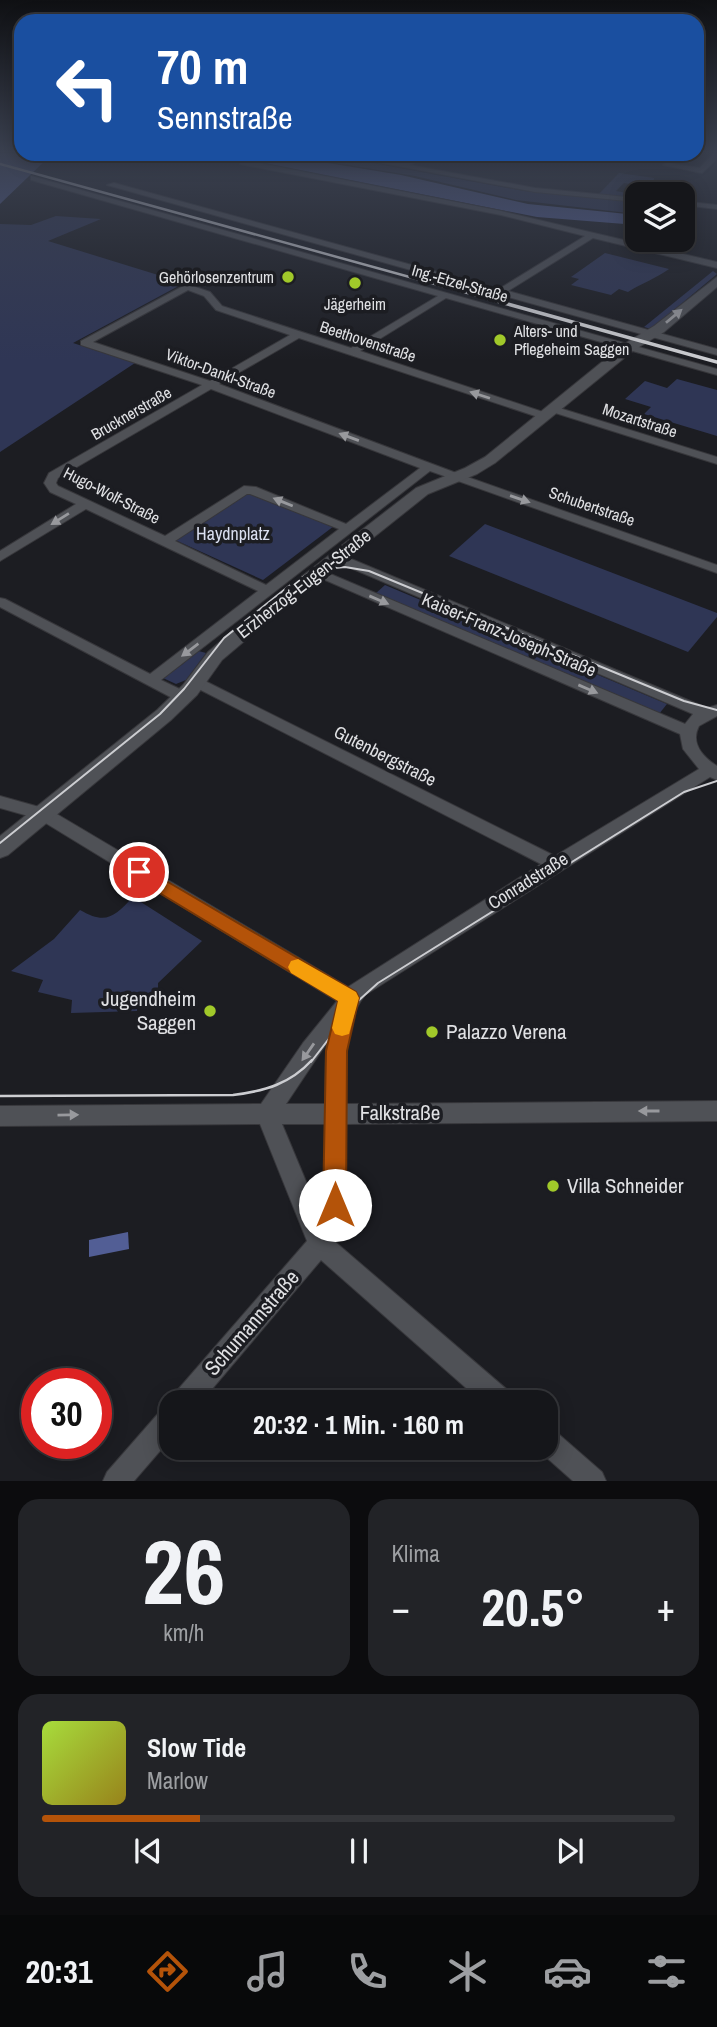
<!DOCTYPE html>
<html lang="de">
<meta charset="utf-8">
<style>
body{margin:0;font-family:"Archivo Narrow",sans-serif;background:#222327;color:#f1f3f6;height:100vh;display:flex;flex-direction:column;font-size:26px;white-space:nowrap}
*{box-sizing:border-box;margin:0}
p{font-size:23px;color:#9d9fa2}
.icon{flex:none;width:38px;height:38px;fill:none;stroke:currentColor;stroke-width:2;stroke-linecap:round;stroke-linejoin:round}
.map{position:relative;height:1481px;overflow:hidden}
.side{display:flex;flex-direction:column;gap:18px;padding:18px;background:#0c0c0e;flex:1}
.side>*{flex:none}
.hud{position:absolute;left:14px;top:14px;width:690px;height:147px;border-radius:21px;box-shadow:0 4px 18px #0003,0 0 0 2px #343539;background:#1a4fa0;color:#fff;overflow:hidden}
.fabs{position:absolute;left:625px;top:182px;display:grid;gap:14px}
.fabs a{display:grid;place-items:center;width:70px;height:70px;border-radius:14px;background:#15161a;box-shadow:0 4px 18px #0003,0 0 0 2px #343539;font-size:35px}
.speed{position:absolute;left:21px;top:1368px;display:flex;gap:14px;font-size:35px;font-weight:700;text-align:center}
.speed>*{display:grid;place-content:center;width:91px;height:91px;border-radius:50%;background:#15161a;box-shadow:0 4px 18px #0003,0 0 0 2px #343539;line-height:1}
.speed .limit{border:10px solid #d22;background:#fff;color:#111}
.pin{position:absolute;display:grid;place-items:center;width:60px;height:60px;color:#fff;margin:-30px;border:4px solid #fff;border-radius:50%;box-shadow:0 2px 7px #0007}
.me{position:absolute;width:77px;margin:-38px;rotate:0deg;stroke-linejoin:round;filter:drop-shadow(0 0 5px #0008)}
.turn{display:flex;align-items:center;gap:24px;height:147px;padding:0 28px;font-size:32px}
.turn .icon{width:91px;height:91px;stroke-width:2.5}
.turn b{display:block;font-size:49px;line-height:60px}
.big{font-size:52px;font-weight:700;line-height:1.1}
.side .tile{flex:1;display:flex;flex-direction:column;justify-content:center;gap:10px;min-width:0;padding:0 24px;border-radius:21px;background:#222327}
.side .dial{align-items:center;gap:0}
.dial b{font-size:91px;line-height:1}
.song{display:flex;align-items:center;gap:21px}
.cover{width:84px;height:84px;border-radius:10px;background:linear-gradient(135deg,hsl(80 70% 55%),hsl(50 70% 35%))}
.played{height:7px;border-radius:4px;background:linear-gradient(90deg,#b45309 25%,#343539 25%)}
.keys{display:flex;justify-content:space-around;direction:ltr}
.heat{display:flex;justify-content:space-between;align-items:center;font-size:38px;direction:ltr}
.side .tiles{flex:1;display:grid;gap:18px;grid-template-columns:1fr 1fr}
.tile:last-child{grid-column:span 2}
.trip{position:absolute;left:159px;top:1390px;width:399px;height:70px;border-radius:21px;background:#15161a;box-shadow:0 4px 18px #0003,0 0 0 2px #343539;font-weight:700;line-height:70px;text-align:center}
.dock{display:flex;height:112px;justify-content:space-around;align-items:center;background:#08090a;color:#9d9fa2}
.dock .icon{width:49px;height:49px}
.dock .current{color:#b45309}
.dock b{font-size:32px;color:#f1f3f6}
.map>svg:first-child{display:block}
.green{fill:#2f3655}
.water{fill:#525e95}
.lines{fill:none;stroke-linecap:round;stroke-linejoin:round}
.street-casing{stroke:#37373b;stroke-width:2}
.secondary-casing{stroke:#37373b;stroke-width:2}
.street{fill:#4f5156;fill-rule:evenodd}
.secondary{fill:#4f5156;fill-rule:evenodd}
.tram-far1{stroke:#cccdd1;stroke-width:2}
.tram{stroke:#cccdd1;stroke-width:2.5}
.rail-far1{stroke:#cccdd1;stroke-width:2.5}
.rail{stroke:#cccdd1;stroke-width:3.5}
.oneway{fill:#98999d}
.route{fill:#b45309;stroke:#753606;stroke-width:2}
.slow{fill:#f59e0b}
.poi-dot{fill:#a1c92a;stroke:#1c1d22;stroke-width:2.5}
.labels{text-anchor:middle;stroke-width:7;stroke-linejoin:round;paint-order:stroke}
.far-poi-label{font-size:16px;fill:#e0e1e4;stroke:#1c1d22;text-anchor:end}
.far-street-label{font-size:16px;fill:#e0e1e4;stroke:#1c1d22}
.park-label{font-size:18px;fill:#dadff0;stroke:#1c1d22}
.street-label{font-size:18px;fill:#e0e1e4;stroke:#1c1d22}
.near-poi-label{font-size:21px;fill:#e0e1e4;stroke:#1c1d22;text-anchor:start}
.near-street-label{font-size:21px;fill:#e0e1e4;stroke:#1c1d22}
</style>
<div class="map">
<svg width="717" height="1481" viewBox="0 0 717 1481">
<rect width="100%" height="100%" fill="#1c1d22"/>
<!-- green -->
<g class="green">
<polygon points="282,154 324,154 524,191 637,202 637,214 516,200 415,176"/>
<polygon points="619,173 654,178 653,184 644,186 624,183 616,191 637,195 637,197 598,195"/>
<polygon points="56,216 101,219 48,241 184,283 73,343 135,363 0,452 0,224 31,225"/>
<path d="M605 253 669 269C655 279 642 283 628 292L619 289 611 295 571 285 579 279 571 277Z"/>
<polygon points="713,271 717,274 651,329 644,327"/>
<polygon points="677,379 717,390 717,436 644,414 651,407 625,399 645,381 667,388"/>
<polygon points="246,492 334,526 263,580 173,539"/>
<polygon points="485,524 717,613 717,617 688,652 449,556"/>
<polygon points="385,585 667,704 659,714 375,594"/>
<path d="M195 650 206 653 186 680 176 684 163 678 166 672C180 670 188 659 195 650Z"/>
<path d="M133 897 202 941 158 983V992L138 994 137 1011 71 1013 72 1000 38 992 43 980 11 971 54 939 80 910C106 925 114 917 133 897Z"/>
</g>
<!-- water -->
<g class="water">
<polygon points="0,153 52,154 0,204"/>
<polygon points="220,154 273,154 401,175 528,204 637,215 637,225 537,217"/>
<polygon points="128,1232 129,1249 89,1257 89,1240"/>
</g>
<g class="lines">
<!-- street casing -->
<g class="street-casing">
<g id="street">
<polygon points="714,153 717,153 717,159 702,173 663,165 667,163 700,168"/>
<polygon points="335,154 351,154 401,163 419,155 459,154 421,159 409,165 535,188 637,198 637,202 535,192"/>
<polygon points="243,160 501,211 717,262 717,268 593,238 508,291 717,349 717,355 501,295 494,296 493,293 107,185 114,183 499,289 585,236 501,215 240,164"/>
<path d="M31 176 717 369V375L446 298 360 351 549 414V418H541L299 338 219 384 459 474 717 565V573L430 471 161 680 188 693 191 697 188 701H178L0 607V598L5 599 150 674 258 591 86 509 0 561V551L76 504 50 492 44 483 49 473 202 385 81 345V341L187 284 210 292 222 306 351 348 438 296 31 180ZM188 290 204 296 216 310 290 335 210 381 93 342ZM211 389 420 468 346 524 256 487 244 486 165 536 58 486 56 483 58 478ZM247 494H250L339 529 266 585 175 541Z"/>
<polygon points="682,201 717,205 717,209 682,205"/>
<polygon points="553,406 717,457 717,464 549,411 548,409"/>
<path d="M337 553 707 708 717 705V716L699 726C690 743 703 757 717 766V780L710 777 365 995C342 1023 346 1069 346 1104L717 1101V1121L346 1124V1205L333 1240 511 1393 515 1402H482L321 1260 201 1402 172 1403 175 1393 307 1241 260 1124 0 1126V1106L261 1104 303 1043 337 1001 39 819 0 808V796L50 810 348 987 541 864 191 685 189 682 191 679H201L555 856 699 769 683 749 680 734 309 573 311 570H321L685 724 693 714 332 560 330 557ZM328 1041 326 1051 325 1104H286ZM282 1124H325L324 1205 320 1215Z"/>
<polygon points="172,1404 172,1437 134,1481 103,1481 107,1472 163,1408"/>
<polygon points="546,1427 555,1431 602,1472 606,1481 573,1481 537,1449 536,1447 546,1447"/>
</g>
</g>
<!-- secondary casing -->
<g class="secondary-casing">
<polygon id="secondary" points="717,277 717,287 664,332 634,350 495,463 477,474 428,494 261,627 222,660 197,695 171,720 8,855 0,858 0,836 157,710 183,685 208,652 247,619 416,488 465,468 485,457 624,344 654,326"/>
</g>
<!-- street -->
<use href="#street" class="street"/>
<!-- secondary -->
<use href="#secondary" class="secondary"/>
<!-- tram-far1 -->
<g class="tram-far1">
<polyline points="0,843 160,714 184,689 224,638 289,586 306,575 324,569 345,567 369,571 684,701 717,710"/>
<polyline points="311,1062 358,1001 378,983 684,792 717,781"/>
</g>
<!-- tram -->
<path class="tram" d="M0 1096 233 1095C265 1091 290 1084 312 1060"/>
<!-- rail-far1 -->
<polyline class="rail-far1" points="0,164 493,300"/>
<!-- rail -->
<polyline class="rail" points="486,298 717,362"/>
</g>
<!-- one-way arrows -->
<defs><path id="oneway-solid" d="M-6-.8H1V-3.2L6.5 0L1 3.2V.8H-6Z" transform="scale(1.75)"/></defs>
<g class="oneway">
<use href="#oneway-solid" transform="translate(674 316) rotate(-40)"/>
<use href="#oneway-solid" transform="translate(480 395) rotate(-162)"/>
<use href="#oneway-solid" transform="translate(349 437) rotate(-160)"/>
<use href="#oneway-solid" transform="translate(520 499) rotate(19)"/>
<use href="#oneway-solid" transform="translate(283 502) rotate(-158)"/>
<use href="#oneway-solid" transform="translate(60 519) rotate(148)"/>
<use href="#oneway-solid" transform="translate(379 600) rotate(23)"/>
<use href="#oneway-solid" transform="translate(190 650) rotate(143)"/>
<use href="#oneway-solid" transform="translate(588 689) rotate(23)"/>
<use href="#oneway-solid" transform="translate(308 1052) rotate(125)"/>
<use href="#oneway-solid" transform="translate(649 1111) rotate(180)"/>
<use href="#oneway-solid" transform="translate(68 1115) rotate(-1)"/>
</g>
<!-- sky -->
<linearGradient id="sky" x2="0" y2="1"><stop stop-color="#0f1013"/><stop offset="0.42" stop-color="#3a404f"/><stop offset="1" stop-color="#3a404f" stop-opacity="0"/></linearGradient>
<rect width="717" height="360" fill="url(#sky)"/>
<!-- route -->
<polygon class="route" points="139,865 356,992 359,998 347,1051 346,1205 343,1213 335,1216 327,1213 323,1205 326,1051 338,1001 133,877 130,872 133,867"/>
<!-- slow -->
<polygon class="slow" points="298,959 356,992 359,998 349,1034 342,1036 335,1034 332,1028 338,1001 291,973 288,967 291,961"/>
<!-- markers -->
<g class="poi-dot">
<circle cx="288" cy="277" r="7"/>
<circle cx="355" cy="283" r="7"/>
<circle cx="500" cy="340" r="7"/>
<circle cx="210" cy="1011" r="7"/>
<circle cx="432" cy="1032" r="7"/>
<circle cx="553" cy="1186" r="7"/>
</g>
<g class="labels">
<!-- far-poi labels -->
<g class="far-poi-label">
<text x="274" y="283">Gehörlosenzentrum</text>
<text x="355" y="310" text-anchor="middle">Jägerheim</text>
<text x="514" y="337" text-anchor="start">Alters- und<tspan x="514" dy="18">Pflegeheim Saggen</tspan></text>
</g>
<!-- far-street labels -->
<g class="far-street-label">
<text transform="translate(460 283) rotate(16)" y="6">Ing.-Etzel-Straße</text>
<text transform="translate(368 341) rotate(18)" y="6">Beethovenstraße</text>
<text transform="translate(221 373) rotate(20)" y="6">Viktor-Dankl-Straße</text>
<text transform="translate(131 413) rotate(-30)" y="6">Brucknerstraße</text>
<text transform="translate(640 420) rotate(18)" y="6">Mozartstraße</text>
<text transform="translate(112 495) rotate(27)" y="6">Hugo-Wolf-Straße</text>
<text transform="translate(592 506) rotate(19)" y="6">Schubertstraße</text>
</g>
<!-- park labels -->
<g class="park-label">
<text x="233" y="540">Haydnplatz</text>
</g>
<!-- street labels -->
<g class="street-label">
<text transform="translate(304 584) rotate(-38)" y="6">Erzherzog-Eugen-Straße</text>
<text transform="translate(509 635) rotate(23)" y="6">Kaiser-Franz-Joseph-Straße</text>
<text transform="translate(385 756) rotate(27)" y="6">Gutenbergstraße</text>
<text transform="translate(528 881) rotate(-32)" y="6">Conradstraße</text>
</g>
<!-- near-poi labels -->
<g class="near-poi-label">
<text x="196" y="1006" text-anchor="end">Jugendheim<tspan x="196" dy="24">Saggen</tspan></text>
<text x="446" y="1039">Palazzo Verena</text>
<text x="567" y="1193">Villa Schneider</text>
</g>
<!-- near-street labels -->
<g class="near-street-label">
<text x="400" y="1120">Falkstraße</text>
<text transform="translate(252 1323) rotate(-49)" y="7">Schumannstraße</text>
</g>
</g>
</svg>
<div class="fabs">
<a><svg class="icon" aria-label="layers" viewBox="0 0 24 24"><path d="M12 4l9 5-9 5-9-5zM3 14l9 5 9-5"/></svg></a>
</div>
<div class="speed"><div class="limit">30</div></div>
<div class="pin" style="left:139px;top:872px;background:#d93025"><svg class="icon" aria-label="arrive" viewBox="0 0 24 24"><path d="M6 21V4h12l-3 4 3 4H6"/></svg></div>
<svg class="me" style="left:335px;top:1205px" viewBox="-20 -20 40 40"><circle r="19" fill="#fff"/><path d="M0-13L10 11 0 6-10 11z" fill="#b45309"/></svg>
<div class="trip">20:32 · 1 Min. · 160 m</div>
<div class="hud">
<div class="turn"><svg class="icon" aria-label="left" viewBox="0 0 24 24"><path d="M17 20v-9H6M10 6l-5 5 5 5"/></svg><div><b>70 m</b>Sennstraße</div></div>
</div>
</div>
<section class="side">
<div class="tiles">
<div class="tile dial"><b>26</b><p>km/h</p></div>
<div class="tile"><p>Klima</p>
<div class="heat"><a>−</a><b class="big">20.5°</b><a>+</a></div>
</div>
<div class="tile">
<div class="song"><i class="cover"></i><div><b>Slow Tide</b><p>Marlow</p></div></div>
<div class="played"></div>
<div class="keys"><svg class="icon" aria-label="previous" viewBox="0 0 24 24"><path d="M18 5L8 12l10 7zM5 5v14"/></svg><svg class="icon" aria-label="pause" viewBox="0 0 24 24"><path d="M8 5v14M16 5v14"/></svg><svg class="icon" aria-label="next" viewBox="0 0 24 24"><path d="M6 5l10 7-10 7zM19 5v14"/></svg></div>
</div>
</div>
</section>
<nav class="dock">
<b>20:31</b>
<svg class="icon current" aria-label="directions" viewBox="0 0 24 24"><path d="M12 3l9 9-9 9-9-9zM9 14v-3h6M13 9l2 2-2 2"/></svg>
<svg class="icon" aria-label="music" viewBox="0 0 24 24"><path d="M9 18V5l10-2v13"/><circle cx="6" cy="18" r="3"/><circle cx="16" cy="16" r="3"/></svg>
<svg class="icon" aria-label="phone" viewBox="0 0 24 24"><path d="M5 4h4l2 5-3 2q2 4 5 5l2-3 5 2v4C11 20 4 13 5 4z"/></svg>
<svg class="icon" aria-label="climate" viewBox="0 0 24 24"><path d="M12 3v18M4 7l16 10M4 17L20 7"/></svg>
<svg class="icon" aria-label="car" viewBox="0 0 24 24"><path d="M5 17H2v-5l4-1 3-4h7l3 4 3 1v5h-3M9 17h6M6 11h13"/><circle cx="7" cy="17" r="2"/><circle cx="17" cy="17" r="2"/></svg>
<svg class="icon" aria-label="filters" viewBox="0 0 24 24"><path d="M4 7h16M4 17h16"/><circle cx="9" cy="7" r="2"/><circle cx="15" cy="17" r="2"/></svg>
</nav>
